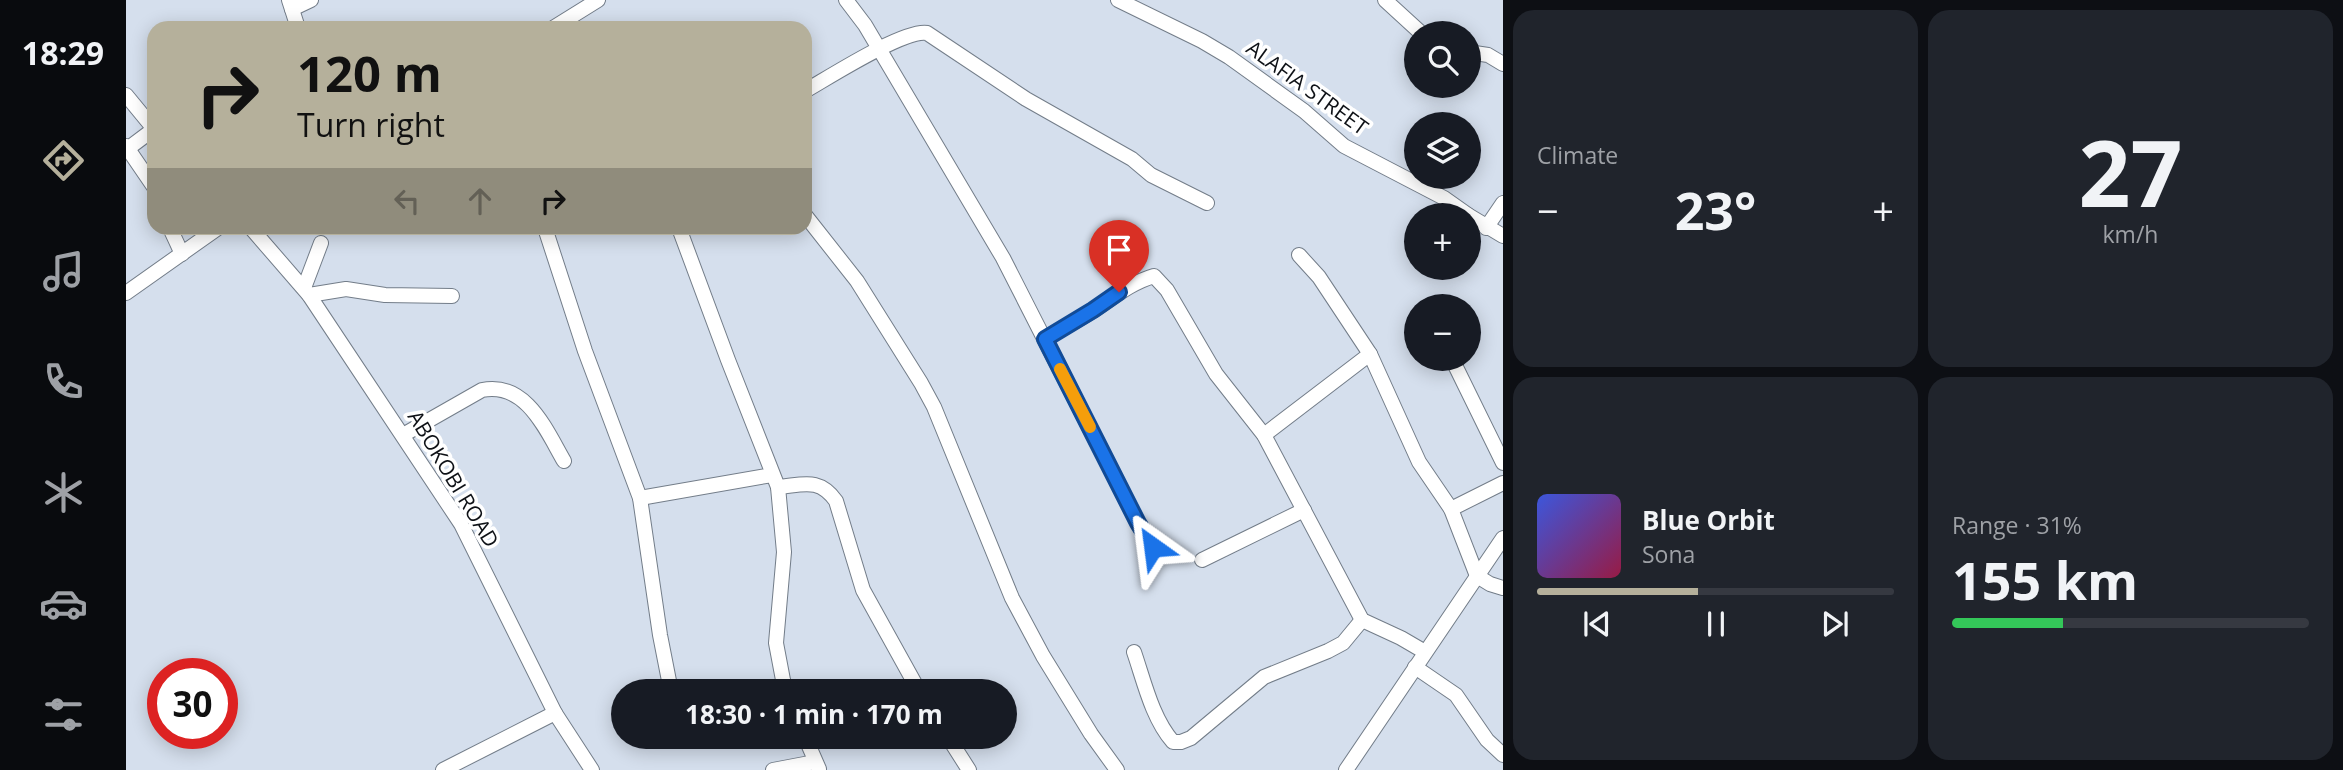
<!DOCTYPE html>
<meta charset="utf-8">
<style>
body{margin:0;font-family:"Open Sans",sans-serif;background:#20242c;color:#f1f3f6;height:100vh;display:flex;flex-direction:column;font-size:26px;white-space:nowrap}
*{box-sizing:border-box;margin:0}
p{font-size:23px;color:#9ea1a6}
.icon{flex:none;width:38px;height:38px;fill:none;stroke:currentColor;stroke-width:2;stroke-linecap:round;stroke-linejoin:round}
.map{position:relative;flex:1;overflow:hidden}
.sheet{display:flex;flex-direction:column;gap:10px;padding:10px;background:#0d0f14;width:840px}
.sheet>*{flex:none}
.top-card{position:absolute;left:21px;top:21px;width:665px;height:214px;border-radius:21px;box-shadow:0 4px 18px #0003;background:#b5b09b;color:#111;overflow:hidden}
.tools{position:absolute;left:1278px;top:21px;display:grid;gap:14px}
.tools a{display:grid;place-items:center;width:77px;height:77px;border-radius:50%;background:#171b24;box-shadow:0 4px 18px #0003;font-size:35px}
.speed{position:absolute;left:21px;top:658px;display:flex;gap:14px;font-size:35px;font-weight:700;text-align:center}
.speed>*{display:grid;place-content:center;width:91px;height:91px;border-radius:50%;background:#171b24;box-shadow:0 4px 18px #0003;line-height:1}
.speed .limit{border:10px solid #d22;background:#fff;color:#111}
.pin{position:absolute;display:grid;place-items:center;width:60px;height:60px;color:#fff;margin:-72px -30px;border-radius:50% 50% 50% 0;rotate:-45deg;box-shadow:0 0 7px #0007}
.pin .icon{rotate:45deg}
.me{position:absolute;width:77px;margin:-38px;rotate:329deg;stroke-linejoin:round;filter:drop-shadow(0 0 5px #0008)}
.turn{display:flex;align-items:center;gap:24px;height:147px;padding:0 35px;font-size:32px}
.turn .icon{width:91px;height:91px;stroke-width:2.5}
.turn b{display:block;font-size:49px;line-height:60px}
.lanes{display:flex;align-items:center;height:66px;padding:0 35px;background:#0003;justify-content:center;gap:35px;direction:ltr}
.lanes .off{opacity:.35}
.big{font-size:52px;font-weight:700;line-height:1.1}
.sheet .tile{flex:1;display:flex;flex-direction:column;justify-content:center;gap:10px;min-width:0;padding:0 24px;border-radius:21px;background:#20242c}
.sheet .dial{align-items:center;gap:0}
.dial b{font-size:91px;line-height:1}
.song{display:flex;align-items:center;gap:21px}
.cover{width:84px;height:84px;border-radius:10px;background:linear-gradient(135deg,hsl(230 70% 55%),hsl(340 70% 35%))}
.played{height:7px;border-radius:4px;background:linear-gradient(90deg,#b5b09b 45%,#363941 45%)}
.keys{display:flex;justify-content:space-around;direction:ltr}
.heat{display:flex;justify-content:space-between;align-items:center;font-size:38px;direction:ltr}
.charge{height:10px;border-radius:5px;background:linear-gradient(90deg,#34c759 31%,#363941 0)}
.sheet .tiles{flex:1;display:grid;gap:10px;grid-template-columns:repeat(2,1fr)}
.trip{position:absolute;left:485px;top:679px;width:406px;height:70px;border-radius:35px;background:#171b24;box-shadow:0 4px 18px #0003;font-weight:700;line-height:70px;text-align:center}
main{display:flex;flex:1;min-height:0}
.tabs{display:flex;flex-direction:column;width:126px;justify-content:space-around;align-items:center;background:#090b0e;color:#9ea1a6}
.tabs .icon{width:49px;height:49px}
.tabs .active{color:#b5b09b}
.tabs b{font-size:32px;color:#f1f3f6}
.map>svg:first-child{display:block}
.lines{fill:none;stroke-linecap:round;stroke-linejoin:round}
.minor-casing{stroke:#737d89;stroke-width:16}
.minor{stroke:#fff;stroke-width:14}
.route-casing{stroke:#114b97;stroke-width:18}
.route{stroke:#1a73e8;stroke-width:12}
.slow{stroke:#f59e0b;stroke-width:12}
.labels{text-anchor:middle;stroke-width:7;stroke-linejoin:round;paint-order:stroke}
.street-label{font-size:21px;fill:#0e1116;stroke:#fff}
</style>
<main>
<nav class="tabs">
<b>18:29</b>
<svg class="icon active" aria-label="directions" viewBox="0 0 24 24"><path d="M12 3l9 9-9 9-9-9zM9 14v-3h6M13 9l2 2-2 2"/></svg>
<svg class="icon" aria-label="music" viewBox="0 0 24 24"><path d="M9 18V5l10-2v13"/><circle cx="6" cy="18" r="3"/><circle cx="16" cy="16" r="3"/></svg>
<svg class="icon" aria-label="phone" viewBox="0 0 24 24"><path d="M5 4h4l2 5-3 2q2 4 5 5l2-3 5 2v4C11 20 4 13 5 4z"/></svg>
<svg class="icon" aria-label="climate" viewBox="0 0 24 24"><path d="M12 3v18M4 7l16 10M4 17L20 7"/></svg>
<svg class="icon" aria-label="car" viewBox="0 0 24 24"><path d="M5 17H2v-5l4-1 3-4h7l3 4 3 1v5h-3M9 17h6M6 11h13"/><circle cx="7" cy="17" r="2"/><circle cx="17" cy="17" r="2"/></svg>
<svg class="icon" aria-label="filters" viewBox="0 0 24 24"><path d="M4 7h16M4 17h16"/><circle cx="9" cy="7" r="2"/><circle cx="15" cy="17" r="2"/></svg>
</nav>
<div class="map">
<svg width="1377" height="770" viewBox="0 0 1377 770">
<rect width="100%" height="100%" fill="#d5dfed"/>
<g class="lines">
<!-- minor casing -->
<g class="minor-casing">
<g id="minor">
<polyline points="163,0 172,28"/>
<polyline points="720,0 739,25 877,258 1012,523 1027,547"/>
<polyline points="992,0 1076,41 1103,57 1178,111 1218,146 1318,198 1342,215"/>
<polyline points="1259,0 1295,33"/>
<polyline points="166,9 185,0"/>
<polyline points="427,28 472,0"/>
<polyline points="1342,52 1362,55 1377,64"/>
<path d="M679 91C702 78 778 29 801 33L900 99 1006 159 1025 175 1081 203"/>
<polyline points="0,95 28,129 0,150"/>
<polyline points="0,146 28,187"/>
<polyline points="679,215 731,281 795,383 808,407 886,598 917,656 965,734 991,770"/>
<polyline points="1342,215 1377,236"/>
<polyline points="44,228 56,254"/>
<polyline points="125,228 183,295 335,524 429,713 466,770"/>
<polyline points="419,228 459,351 514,498 534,635 545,691"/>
<polyline points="553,228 602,360 652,487 658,552 650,643 657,680 661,691"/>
<polyline points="1360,228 1377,203"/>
<polyline points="1173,255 1193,277 1244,354 1293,462 1325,509 1351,576 1364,584 1377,588"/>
<polyline points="178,288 195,243"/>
<polyline points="0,293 92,228"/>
<polyline points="183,295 220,289 259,295 326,296"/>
<path d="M919 339C935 329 951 321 967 311 987 298 1004 283 1028 276L1041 290 1090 374 1138 435 1236 620 1275 638 1299 652"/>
<polyline points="1326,359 1377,463"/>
<path d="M277 435 356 390C400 381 420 430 438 461"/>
<polyline points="1138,435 1244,354"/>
<path d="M652 487C677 485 693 477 710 501L737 590 793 691"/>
<polyline points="514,498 646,475"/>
<polyline points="1325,509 1377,483"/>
<polyline points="1076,560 1178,510"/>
<path d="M1008 652C1018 681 1026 718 1047 742H1055L1065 738 1138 677 1202 651 1217 643 1236 620"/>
<polyline points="1289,667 1330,695 1361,740 1377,755"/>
<polyline points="679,737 693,769"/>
<polyline points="822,737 843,770"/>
<polyline points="317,770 429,713"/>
<polyline points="647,770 689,762"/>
<polyline points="1220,770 1377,538"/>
</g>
</g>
<!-- minor -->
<use href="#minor" class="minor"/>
</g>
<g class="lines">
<!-- route casing -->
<g class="route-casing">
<polyline id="route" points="993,292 967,310 919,339 1012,523 1027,547"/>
</g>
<!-- route -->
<use href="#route" class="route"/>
<!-- slow -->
<polyline class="slow" points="934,369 964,427"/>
</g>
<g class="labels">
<!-- street labels -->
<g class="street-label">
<text transform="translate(1181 88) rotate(36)" y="7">ALAFIA STREET</text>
<text transform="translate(327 479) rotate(59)" y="7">ABOKOBI ROAD</text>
</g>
</g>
</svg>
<div class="tools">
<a><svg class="icon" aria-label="search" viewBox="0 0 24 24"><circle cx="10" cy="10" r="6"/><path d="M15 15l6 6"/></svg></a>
<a><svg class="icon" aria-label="layers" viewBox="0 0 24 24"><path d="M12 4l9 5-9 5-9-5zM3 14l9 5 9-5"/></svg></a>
<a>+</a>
<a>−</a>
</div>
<div class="speed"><div class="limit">30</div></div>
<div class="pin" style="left:993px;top:292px;background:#d93025"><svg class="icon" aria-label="arrive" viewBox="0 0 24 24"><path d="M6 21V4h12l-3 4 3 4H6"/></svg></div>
<svg class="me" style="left:1027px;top:547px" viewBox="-20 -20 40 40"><path d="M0-17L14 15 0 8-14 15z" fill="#1a73e8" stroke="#fff" stroke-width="4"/></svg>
<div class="trip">18:30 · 1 min · 170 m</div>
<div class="top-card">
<div class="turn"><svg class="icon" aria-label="right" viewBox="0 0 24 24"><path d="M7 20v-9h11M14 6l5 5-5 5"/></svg><div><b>120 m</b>Turn right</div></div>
<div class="lanes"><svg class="icon off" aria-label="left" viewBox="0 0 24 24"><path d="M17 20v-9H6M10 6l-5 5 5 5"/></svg><svg class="icon off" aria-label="ahead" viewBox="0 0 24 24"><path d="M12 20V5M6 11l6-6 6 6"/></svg><svg class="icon" aria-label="right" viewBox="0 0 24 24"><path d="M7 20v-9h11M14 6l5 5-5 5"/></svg></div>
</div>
</div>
<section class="sheet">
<div class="tiles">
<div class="tile"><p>Climate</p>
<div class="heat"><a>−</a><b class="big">23°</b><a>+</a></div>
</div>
<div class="tile dial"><b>27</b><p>km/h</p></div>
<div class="tile">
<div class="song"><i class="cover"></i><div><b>Blue Orbit</b><p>Sona</p></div></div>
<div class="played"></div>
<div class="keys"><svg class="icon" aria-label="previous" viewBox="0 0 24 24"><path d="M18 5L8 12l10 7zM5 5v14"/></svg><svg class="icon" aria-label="pause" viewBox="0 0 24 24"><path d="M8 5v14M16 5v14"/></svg><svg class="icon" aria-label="next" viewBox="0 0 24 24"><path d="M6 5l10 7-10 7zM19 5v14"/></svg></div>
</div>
<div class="tile"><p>Range · 31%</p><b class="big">155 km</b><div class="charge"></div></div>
</div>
</section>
</main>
